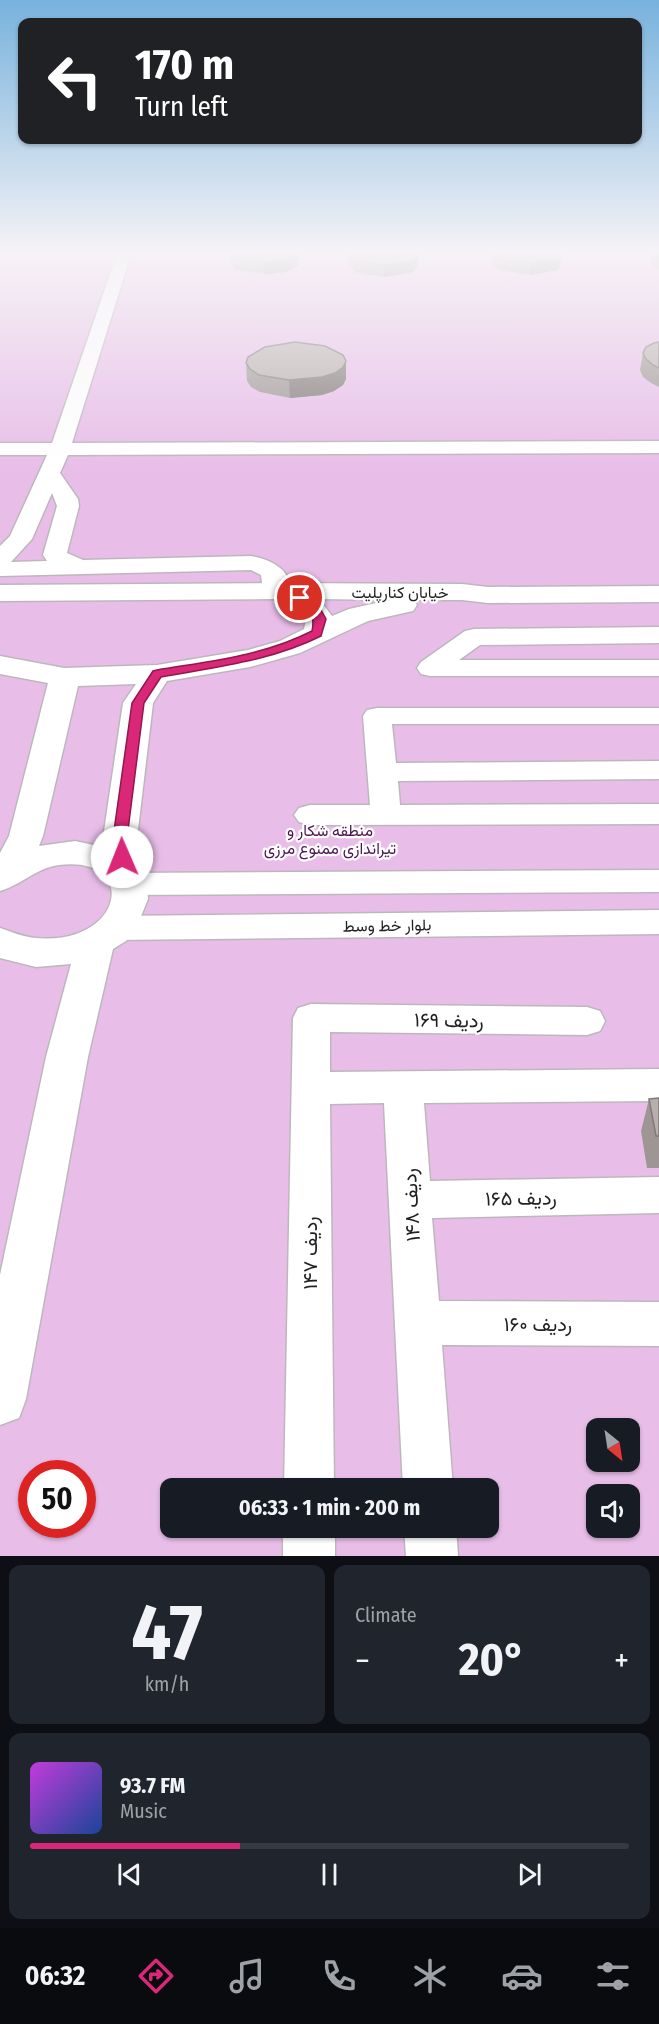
<!DOCTYPE html>
<meta charset="utf-8">
<style>
body{margin:0;font-family:"Fira Sans Condensed",Vazirmatn,sans-serif;background:#20242c;color:#f1f3f6;height:100vh;display:flex;flex-direction:column;font-size:22px;white-space:nowrap}
*{box-sizing:border-box;margin:0}
p{font-size:20px;color:#9ea1a6}
.icon{flex:none;width:33px;height:33px;fill:none;stroke:currentColor;stroke-width:2;stroke-linecap:round;stroke-linejoin:round}
.map{position:relative;height:1556px;overflow:hidden}
.sheet{display:flex;flex-direction:column;gap:9px;padding:9px;background:#0d0f14;flex:1}
.sheet>*{flex:none}
.top-card{position:absolute;left:18px;top:18px;width:624px;height:126px;border-radius:12px;box-shadow:0 2px 4px #0004;background:#202124;color:#fff;overflow:hidden}
.needle{width:39px;rotate:150deg}
.controls{position:absolute;left:586px;top:1418px;display:grid;gap:12px}
.controls a{display:grid;place-items:center;width:54px;height:54px;border-radius:12px;background:#171b24;box-shadow:0 2px 4px #0004;font-size:30px}
.speed{position:absolute;left:18px;top:1460px;display:flex;gap:12px;font-size:30px;font-weight:700;text-align:center}
.speed>*{display:grid;place-content:center;width:78px;height:78px;border-radius:50%;background:#171b24;box-shadow:0 2px 4px #0004;line-height:1}
.speed .limit{border:9px solid #d22;background:#fff;color:#111}
.pin{position:absolute;display:grid;place-items:center;width:51px;height:51px;color:#fff;margin:-26px;border:3px solid #fff;border-radius:50%;box-shadow:0 2px 6px #0007}
.me{position:absolute;width:66px;margin:-33px;rotate:359deg;stroke-linejoin:round;filter:drop-shadow(0 0 4px #0008)}
.turn{display:flex;align-items:center;gap:21px;height:126px;padding:0 18px;font-size:27px}
.turn .icon{width:78px;height:78px;stroke-width:2.5}
.turn b{display:block;font-size:42px;line-height:51px}
.big{font-size:45px;font-weight:700;line-height:1.1}
.sheet .widget{flex:1;display:flex;flex-direction:column;justify-content:center;gap:9px;min-width:0;padding:0 21px;border-radius:12px;background:#20242c}
.sheet .dial{align-items:center;gap:0}
.dial b{font-size:78px;line-height:1}
.song{display:flex;align-items:center;gap:18px}
.cover{width:72px;height:72px;border-radius:9px;background:linear-gradient(135deg,hsl(290 70% 55%),hsl(220 70% 35%))}
.played{height:6px;border-radius:3px;background:linear-gradient(90deg,#db2777 35%,#363941 35%)}
.keys{display:flex;justify-content:space-around;direction:ltr}
.heat{display:flex;justify-content:space-between;align-items:center;font-size:33px;direction:ltr}
.sheet .tiles{flex:1;display:grid;gap:9px;grid-template-columns:1fr 1fr}
.widget:last-child{grid-column:span 2}
.trip{position:absolute;left:160px;top:1478px;width:339px;height:60px;border-radius:12px;background:#171b24;box-shadow:0 2px 4px #0004;font-weight:700;line-height:60px;text-align:center}
.tabs{display:flex;height:96px;justify-content:space-around;align-items:center;background:#090b0e;color:#9ea1a6}
.tabs .icon{width:42px;height:42px}
.tabs .active{color:#db2777}
.tabs b{font-size:27px;color:#f1f3f6}
.map>svg:first-child{display:block}
.green{fill:#e8bee8;fill-rule:evenodd}
.lines{fill:none;stroke-linecap:round;stroke-linejoin:round}
.minor-casing{stroke:#bdb7bd;stroke-width:3}
.major-casing{stroke:#bdb7bd;stroke-width:3}
.minor{fill:#fff;fill-rule:evenodd}
.major{fill:#fff;fill-rule:evenodd}
.wall{fill:#9e9695}
.shaded-wall{fill:#817a79}
.building{fill:#b8aead;stroke:#817a79;stroke-width:1.5}
.route{fill:#db2777;stroke:#8e194d;stroke-width:1.5}
.labels{text-anchor:middle;stroke-width:4.5;stroke-linejoin:round;paint-order:stroke}
.street-label{font-size:16px;fill:#211f21;stroke:#fff}
.park-label{font-size:16px;fill:#4c174f;stroke:#fff}
.near-street-label{font-size:20px;fill:#211f21;stroke:#fff}
</style>
<div class="map">
<svg width="659" height="1556" viewBox="0 0 659 1556">
<rect width="100%" height="100%" fill="#ebe5eb"/>
<!-- green -->
<path class="green" d="M0 251H659V1556H0ZM597 1428H630V1461H597ZM32 1473H82V1524H32ZM171 1488H489V1527H171ZM597 1494H630V1527H597Z"/>
<g class="lines">
<!-- minor casing -->
<g class="minor-casing">
<g id="minor">
<path d="M118 251H132L72 443 659 441V453L68 455 60 473 78 499 79 506 67 553 83 560 251 556C269 559 300 572 284 596L275 598 266 596 263 591 261 575 251 570 0 576V546L10 536 47 455H0V443H52ZM52 493 57 506 43 555 47 561 11 562 32 539Z"/>
<polygon points="659,627 659,643 480,645 459,660 659,660 659,676 430,676 421,674 417,668 421,662 465,631 474,629"/>
<polygon points="377,708 659,708 659,724 392,724 396,763 659,761 659,779 398,781 400,805 659,804 659,824 310,825 299,822 294,815 299,808 310,805 370,805 363,716 367,710"/>
<polygon points="659,870 659,892 128,895 116,892 111,884 116,876 128,873"/>
<polygon points="659,910 659,934 115,940 103,937 98,928 103,919 115,916"/>
<polygon points="311,1004 587,1007 600,1011 605,1021 600,1031 587,1035 330,1032 330,1072 659,1069 659,1101 424,1103 430,1181 659,1177 659,1213 432,1218 439,1301 659,1302 659,1346 442,1345 453,1488 403,1488 384,1103 330,1104 334,1488 284,1488 293,1018 298,1008"/>
<rect x="283" y="1527" width="52" height="29"/>
<polygon points="404,1527 456,1527 458,1556 406,1556"/>
</g>
</g>
<!-- major casing -->
<g class="major-casing">
<path id="major" d="M275 583 462 584 488 587 659 586V602L488 603 462 600H413L417 605 413 611 368 621 300 653 250 667 167 681 153 703 137 838 142 876 147 887 148 899 137 926 126 941 113 949 88 1057 26 1399 19 1418 0 1425V1275L46 1057 71 964 36 967 0 958V928C12 932 23 937 36 938 124 946 140 855 59 865 36 868 21 885 0 891V853L9 836 48 683 0 674V656L64 668 157 665 248 650 280 641 304 629 306 619 297 609 274 599 0 601V585ZM319 599 390 600 349 609 332 616ZM136 684 123 703 103 838V847L75 841 39 846 43 836 78 686Z"/>
</g>
<!-- minor -->
<use href="#minor" class="minor"/>
<!-- major -->
<use href="#major" class="major"/>
</g>
<!-- wall -->
<g class="wall">
<polygon points="230,251 299,251 299,262 298,265 286,272 265,274 235,270 230,263"/>
<polygon points="652,251 659,251 659,269 654,267 650,260"/>
<polygon points="492,252 561,255 560,267 557,270 530,275 499,270 491,263"/>
<polygon points="349,253 418,264 413,272 384,277 363,274 355,272 348,265"/>
<polygon points="659,342 659,387 651,383 643,377 640,370 643,353"/>
<polygon points="346,361 346,379 343,385 334,391 322,395 290,398 260,392 251,387 247,381 246,363"/>
<polygon points="659,1098 659,1168 647,1168 641,1131 649,1099"/>
</g>
<!-- shaded-wall -->
<g class="shaded-wall">
<polygon points="299,251 298,265 286,272 265,274 264,262"/>
<polygon points="418,253 418,264 413,272 384,277 385,265"/>
<polygon points="561,255 560,267 557,270 530,275 531,263"/>
<polygon points="346,361 346,379 343,385 334,391 322,395 290,398 289,380"/>
</g>
<!-- building -->
<g class="building">
<polygon points="230,251 299,251 298,254 286,260 264,262 235,258"/>
<polygon points="352,251 415,251 418,253 413,260 385,265 363,262 355,260 349,253"/>
<polygon points="493,251 561,251 561,255 558,258 531,263 500,258 492,252"/>
<polygon points="653,251 659,251 659,256 655,255"/>
<polygon points="295,342 325,346 343,355 346,361 343,367 335,373 322,377 289,380 259,375 250,369 246,363 248,357 265,347"/>
<polygon points="659,342 659,368 653,365 646,359 643,353 646,347 654,343"/>
<polygon points="659,1098 659,1136 656,1136 649,1099"/>
</g>
<!-- sky -->
<linearGradient id="sky" x2="0" y2="1"><stop stop-color="#77b2dd"/><stop offset="0.54" stop-color="#f6f3f6"/><stop offset="1" stop-color="#f6f3f6" stop-opacity="0"/></linearGradient>
<rect width="659" height="468" fill="url(#sky)"/>
<!-- route -->
<path class="route" d="M300 595 321 610 326 619 321 636C271 661 216 667 161 677L144 703 127 838 130 857 122 862 117 861 113 838 132 703 153 671 157 670C210 661 263 656 312 631 316 611 307 612 295 598Z"/>
<g class="labels">
<!-- street labels -->
<g class="street-label">
<text x="400" y="598">خیابان کنارپلیت</text>
<text transform="translate(387 925) rotate(-1)" y="6">بلوار خط وسط</text>
</g>
<!-- park labels -->
<g class="park-label">
<text x="330" y="836">منطقه شکار و<tspan x="330" dy="18">تیراندازی ممنوع مرزی</tspan></text>
</g>
<!-- near-street labels -->
<g class="near-street-label">
<text transform="translate(449 1020) rotate(1)" y="7">ردیف ۱۶۹</text>
<text transform="translate(521 1198) rotate(-1)" y="7">ردیف ۱۶۵</text>
<text transform="translate(411 1205) rotate(-93)" y="7">ردیف ۱۴۸</text>
<text transform="translate(310 1253) rotate(-90)" y="7">ردیف ۱۴۷</text>
<text x="538" y="1331">ردیف ۱۶۰</text>
</g>
</g>
</svg>
<div class="controls">
<a><svg class="needle" viewBox="-14 -14 28 28"><path d="M0-13l5 13h-10z" fill="#e53935"/><path d="M0 13l5-13h-10z" fill="#9ea1a6"/></svg></a>
<a><svg class="icon" aria-label="sound" viewBox="0 0 24 24"><path d="M4 9h4l5-4v14l-5-4H4zM17 9q2 3 0 6"/></svg></a>
</div>
<div class="speed"><div class="limit">50</div></div>
<div class="pin" style="left:300px;top:598px;background:#d93025"><svg class="icon" aria-label="arrive" viewBox="0 0 24 24"><path d="M6 21V4h12l-3 4 3 4H6"/></svg></div>
<svg class="me" style="left:122px;top:857px" viewBox="-20 -20 40 40"><circle r="19" fill="#fff"/><path d="M0-13L10 11 0 6-10 11z" fill="#db2777"/></svg>
<div class="trip">06:33 · 1 min · 200 m</div>
<div class="top-card">
<div class="turn"><svg class="icon" aria-label="left" viewBox="0 0 24 24"><path d="M17 20v-9H6M10 6l-5 5 5 5"/></svg><div><b>170 m</b>Turn left</div></div>
</div>
</div>
<section class="sheet">
<div class="tiles">
<div class="widget dial"><b>47</b><p>km/h</p></div>
<div class="widget"><p>Climate</p>
<div class="heat"><a>−</a><b class="big">20°</b><a>+</a></div>
</div>
<div class="widget">
<div class="song"><i class="cover"></i><div><b>93.7 FM</b><p>Music</p></div></div>
<div class="played"></div>
<div class="keys"><svg class="icon" aria-label="previous" viewBox="0 0 24 24"><path d="M18 5L8 12l10 7zM5 5v14"/></svg><svg class="icon" aria-label="pause" viewBox="0 0 24 24"><path d="M8 5v14M16 5v14"/></svg><svg class="icon" aria-label="next" viewBox="0 0 24 24"><path d="M6 5l10 7-10 7zM19 5v14"/></svg></div>
</div>
</div>
</section>
<nav class="tabs">
<b>06:32</b>
<svg class="icon active" aria-label="directions" viewBox="0 0 24 24"><path d="M12 3l9 9-9 9-9-9zM9 14v-3h6M13 9l2 2-2 2"/></svg>
<svg class="icon" aria-label="music" viewBox="0 0 24 24"><path d="M9 18V5l10-2v13"/><circle cx="6" cy="18" r="3"/><circle cx="16" cy="16" r="3"/></svg>
<svg class="icon" aria-label="phone" viewBox="0 0 24 24"><path d="M5 4h4l2 5-3 2q2 4 5 5l2-3 5 2v4C11 20 4 13 5 4z"/></svg>
<svg class="icon" aria-label="climate" viewBox="0 0 24 24"><path d="M12 3v18M4 7l16 10M4 17L20 7"/></svg>
<svg class="icon" aria-label="car" viewBox="0 0 24 24"><path d="M5 17H2v-5l4-1 3-4h7l3 4 3 1v5h-3M9 17h6M6 11h13"/><circle cx="7" cy="17" r="2"/><circle cx="17" cy="17" r="2"/></svg>
<svg class="icon" aria-label="filters" viewBox="0 0 24 24"><path d="M4 7h16M4 17h16"/><circle cx="9" cy="7" r="2"/><circle cx="15" cy="17" r="2"/></svg>
</nav>
